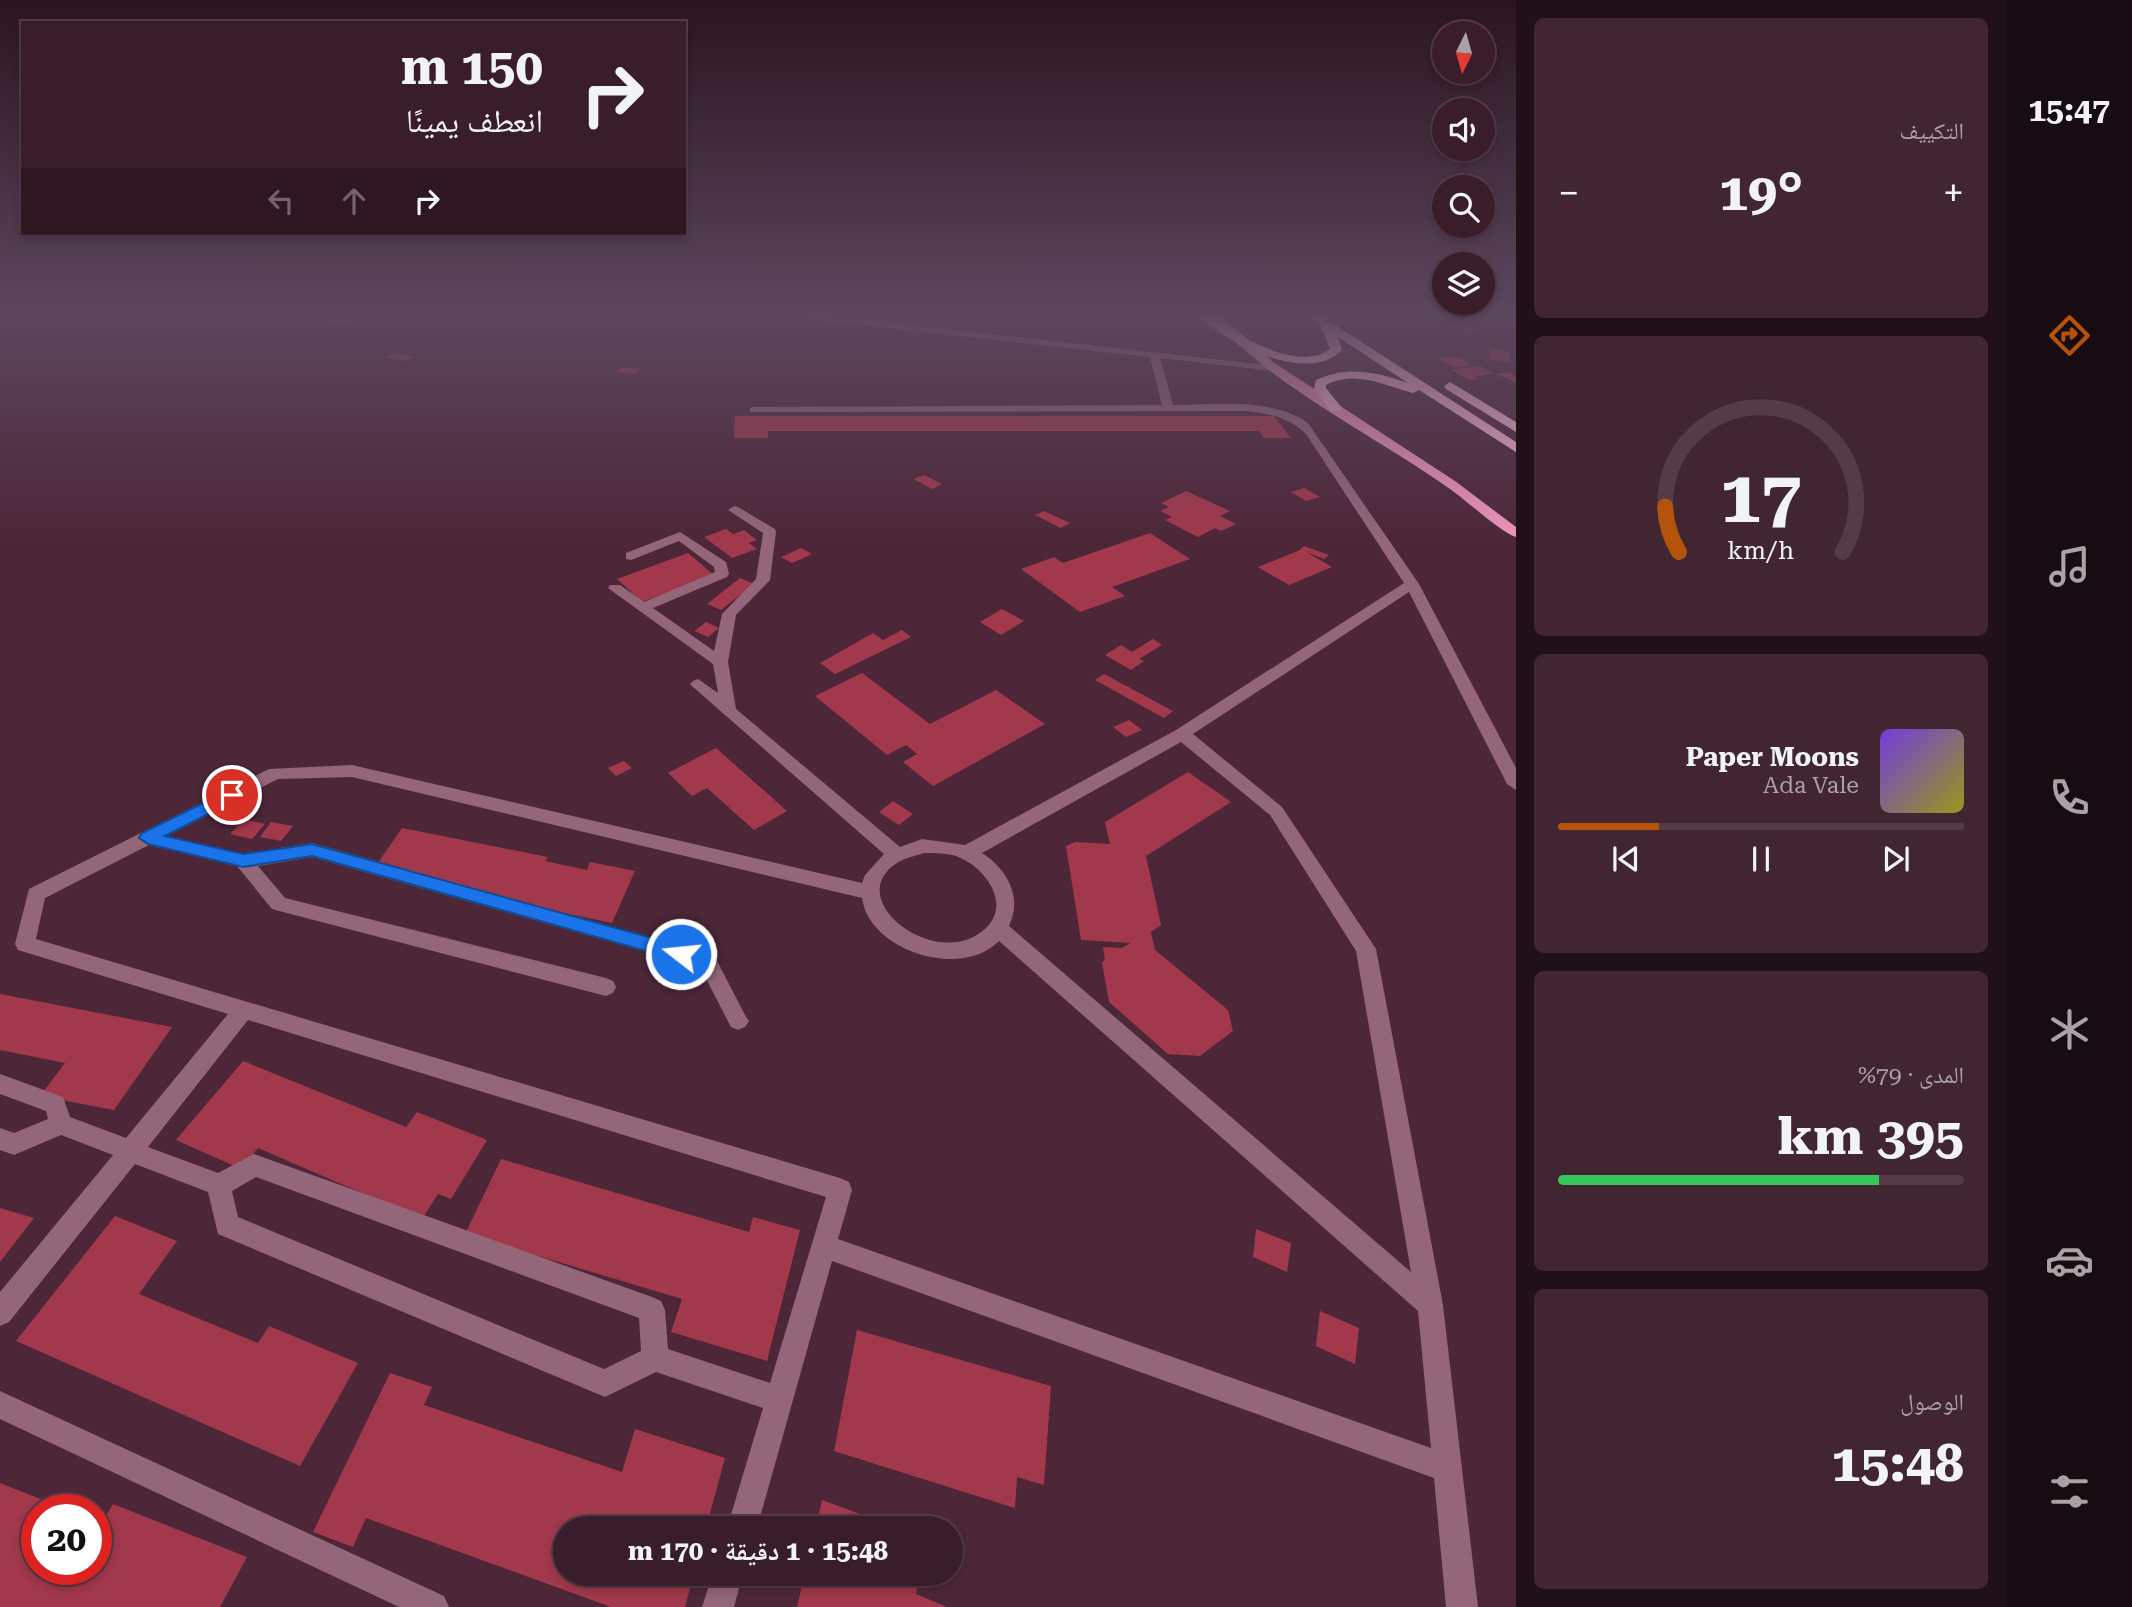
<!DOCTYPE html>
<html lang="ar">
<meta charset="utf-8">
<style>
body{margin:0;font-family:"Roboto Serif","Noto Naskh Arabic",serif;background:#412632;color:#f1f3f6;direction:rtl;height:100vh;display:flex;flex-direction:column;font-size:26px;white-space:nowrap}
*{box-sizing:border-box;margin:0}
p{font-size:23px;color:#aba2a8}
.icon{flex:none;width:38px;height:38px;fill:none;stroke:currentColor;stroke-width:2;stroke-linecap:round;stroke-linejoin:round}
.map{position:relative;flex:1;overflow:hidden;direction:ltr}
.drawer{display:flex;flex-direction:column;gap:18px;padding:18px;background:#201017;width:490px}
.drawer>*{flex:none}
.hud{position:absolute;left:21px;top:21px;width:665px;height:214px;border-radius:0px;box-shadow:0 4px 10px #0003,0 0 0 2px #543b47;direction:rtl;background:#3a1d2a;color:#f1f3f6;overflow:hidden}
.needle{width:46px;rotate:185deg}
.tools{position:absolute;left:1432px;top:21px;display:grid;gap:14px}
.tools a{display:grid;place-items:center;width:63px;height:63px;border-radius:50%;background:#3a1d2a;box-shadow:0 4px 10px #0003,0 0 0 2px #543b47;font-size:35px}
.speed{position:absolute;left:21px;top:1494px;display:flex;gap:14px;font-size:35px;font-weight:700;text-align:center}
.speed>*{display:grid;place-content:center;width:91px;height:91px;border-radius:50%;background:#3a1d2a;box-shadow:0 4px 10px #0003,0 0 0 2px #543b47;line-height:1}
.speed .limit{border:10px solid #d22;background:#fff;color:#111}
.pin{position:absolute;display:grid;place-items:center;width:60px;height:60px;color:#fff;margin:-30px;border:4px solid #fff;border-radius:50%;box-shadow:0 2px 7px #0007}
.me{position:absolute;width:77px;margin:-38px;rotate:286deg;stroke-linejoin:round;filter:drop-shadow(0 0 5px #0008)}
.turn{display:flex;align-items:center;gap:24px;height:147px;padding:0 28px;font-size:32px}
.turn .icon{width:91px;height:91px;stroke-width:2.5}
.turn b{display:block;font-size:49px;line-height:60px}
.lanes{display:flex;align-items:center;height:66px;padding:0 28px;background:#0003;justify-content:center;gap:35px;direction:ltr}
.lanes .off{opacity:.35}
.big{font-size:52px;font-weight:700;line-height:1.1}
.drawer .card{flex:1;display:flex;flex-direction:column;justify-content:center;gap:10px;min-width:0;padding:0 24px;border-radius:10px;background:#412632}
.drawer .dial{align-items:center;gap:0}
.dial svg{height:182px;overflow:visible;fill:none;stroke:#543b47;stroke-width:7;stroke-linecap:round;text-anchor:middle}
.dial text{fill:#f1f3f6;stroke:none}
.song{display:flex;align-items:center;gap:21px}
.cover{width:84px;height:84px;border-radius:10px;background:linear-gradient(135deg,hsl(260 70% 55%),hsl(60 70% 35%))}
.played{height:7px;border-radius:4px;background:linear-gradient(90deg,#b45309 25%,#543b47 25%)}
.keys{display:flex;justify-content:space-around;direction:ltr}
.heat{display:flex;justify-content:space-between;align-items:center;font-size:38px;direction:ltr}
.charge{height:10px;border-radius:5px;background:linear-gradient(90deg,#34c759 79%,#543b47 0)}
.trip{position:absolute;left:553px;top:1516px;width:410px;height:70px;border-radius:35px;background:#3a1d2a;box-shadow:0 4px 10px #0003,0 0 0 2px #543b47;font-weight:700;line-height:70px;text-align:center;direction:rtl}
main{display:flex;flex:1;min-height:0}
.tabs{display:flex;flex-direction:column;width:126px;justify-content:space-around;align-items:center;background:#170c11;color:#aba2a8}
.tabs .icon{width:49px;height:49px}
.tabs .active{color:#b45309}
.tabs b{font-size:32px;color:#f1f3f6}
.map>svg:first-child{display:block}
.building{fill:#a1384c}
.lines{fill:none;stroke-linecap:round;stroke-linejoin:round}
.minor{fill:#936679;fill-rule:evenodd}
.major{fill:#ef94bc;fill-rule:evenodd}
.highway{fill:#fab7d3;fill-rule:evenodd}
.route{fill:#1a73e8;stroke:#114b97;stroke-width:2}
</style>
<main>
<nav class="tabs">
<b>15:47</b>
<svg class="icon active" aria-label="directions" viewBox="0 0 24 24"><path d="M12 3l9 9-9 9-9-9zM9 14v-3h6M13 9l2 2-2 2"/></svg>
<svg class="icon" aria-label="music" viewBox="0 0 24 24"><path d="M9 18V5l10-2v13"/><circle cx="6" cy="18" r="3"/><circle cx="16" cy="16" r="3"/></svg>
<svg class="icon" aria-label="phone" viewBox="0 0 24 24"><path d="M5 4h4l2 5-3 2q2 4 5 5l2-3 5 2v4C11 20 4 13 5 4z"/></svg>
<svg class="icon" aria-label="climate" viewBox="0 0 24 24"><path d="M12 3v18M4 7l16 10M4 17L20 7"/></svg>
<svg class="icon" aria-label="car" viewBox="0 0 24 24"><path d="M5 17H2v-5l4-1 3-4h7l3 4 3 1v5h-3M9 17h6M6 11h13"/><circle cx="7" cy="17" r="2"/><circle cx="17" cy="17" r="2"/></svg>
<svg class="icon" aria-label="filters" viewBox="0 0 24 24"><path d="M4 7h16M4 17h16"/><circle cx="9" cy="7" r="2"/><circle cx="15" cy="17" r="2"/></svg>
</nav>
<section class="drawer">
<div class="card"><p>التكييف</p>
<div class="heat"><a>−</a><b class="big">19°</b><a>+</a></div>
</div>
<div class="card dial"><svg viewBox="0 0 100 80">
<path d="M14 69A42 42 0 1 1 86 69"/>
<path d="M14 69A42 42 0 0 1 8 49" stroke="#b45309"/>
<text x="50" y="56" font-size="32" font-weight="700">17</text>
<text x="50" y="72" font-size="11">km/h</text>
</svg></div>
<div class="card">
<div class="song"><i class="cover"></i><div><b>Paper Moons</b><p>Ada Vale</p></div></div>
<div class="played"></div>
<div class="keys"><svg class="icon" aria-label="previous" viewBox="0 0 24 24"><path d="M18 5L8 12l10 7zM5 5v14"/></svg><svg class="icon" aria-label="pause" viewBox="0 0 24 24"><path d="M8 5v14M16 5v14"/></svg><svg class="icon" aria-label="next" viewBox="0 0 24 24"><path d="M6 5l10 7-10 7zM19 5v14"/></svg></div>
</div>
<div class="card"><p>المدى · 79%</p><b class="big">395 km</b><div class="charge"></div></div>
<div class="card"><p>الوصول</p><b class="big">15:48</b></div>
</section>
<div class="map">
<svg width="1516" height="1607" viewBox="0 0 1516 1607">
<rect width="100%" height="100%" fill="#4d2738"/>
<!-- building -->
<g class="building">
<polygon points="335,315 349,315 345,316 355,319 338,326 321,321"/>
<polygon points="1472,315 1495,315 1487,322 1470,319"/>
<polygon points="1495,318 1516,322 1515,329 1492,325"/>
<polygon points="1463,323 1480,330 1471,332 1449,325"/>
<polygon points="1491,349 1510,352 1508,362 1489,359"/>
<polygon points="394,353 413,357 405,361 386,358"/>
<polygon points="1437,357 1460,358 1473,366 1453,367"/>
<polygon points="1480,366 1494,374 1474,376 1479,379 1470,380 1451,370"/>
<polygon points="620,367 641,369 636,374 615,372"/>
<polygon points="1508,372 1516,376 1516,382 1495,374"/>
<polygon points="735,416 1274,416 1291,438 1264,438 1259,431 768,431 768,438 734,438"/>
<polygon points="924,475 942,484 932,489 913,479"/>
<polygon points="1304,488 1320,497 1306,501 1291,492"/>
<polygon points="1186,491 1230,511 1220,516 1236,524 1221,531 1215,528 1198,537 1165,520 1172,517 1160,511 1169,507 1161,503"/>
<polygon points="1044,511 1070,523 1061,528 1035,515"/>
<polygon points="726,529 733,534 744,530 757,540 749,543 757,549 732,558 704,537"/>
<polygon points="1150,533 1190,559 1112,587 1125,596 1080,612 1021,569 1054,557 1063,563"/>
<polygon points="1304,546 1329,555 1324,559 1306,552 1332,567 1289,585 1258,567 1300,550"/>
<polygon points="801,548 812,554 792,563 781,557"/>
<polygon points="688,553 714,575 642,602 617,579"/>
<polygon points="740,578 754,584 721,610 707,604"/>
<polygon points="1002,609 1024,621 1001,635 980,622"/>
<polygon points="706,622 719,628 708,637 694,631"/>
<polygon points="902,630 911,637 835,674 820,663 873,633 883,640"/>
<polygon points="1153,639 1162,645 1139,659 1144,661 1131,670 1105,655 1121,645 1132,652"/>
<polygon points="862,673 930,724 996,690 1045,724 933,786 903,762 917,754 906,745 887,755 815,696"/>
<polygon points="1104,674 1173,711 1164,718 1095,680"/>
<polygon points="1129,720 1142,730 1126,737 1113,727"/>
<polygon points="716,748 787,811 754,830 707,788 692,796 668,773"/>
<polygon points="624,761 632,768 616,776 608,768"/>
<polygon points="1188,772 1231,802 1146,856 1161,925 1151,932 1155,950 1228,1010 1233,1031 1200,1056 1168,1054 1109,1002 1102,962 1105,960 1103,947 1122,948 1130,943 1081,940 1066,846 1075,842 1110,844 1105,822"/>
<polygon points="893,801 913,814 899,825 879,812"/>
<polygon points="244,819 265,824 252,839 230,834"/>
<polygon points="271,822 293,826 281,841 260,837"/>
<polygon points="402,828 548,857 545,861 587,870 590,862 635,871 612,923 371,873"/>
<polygon points="0,994 172,1027 114,1110 40,1096 65,1063 0,1050"/>
<polygon points="243,1061 406,1127 417,1112 487,1140 451,1199 438,1194 422,1219 258,1148 241,1169 176,1140"/>
<polygon points="501,1159 749,1232 753,1217 800,1230 767,1361 671,1332 682,1299 465,1234"/>
<polygon points="0,1208 34,1218 0,1262"/>
<polygon points="115,1216 177,1241 139,1294 258,1343 269,1326 358,1363 300,1466 16,1341"/>
<polygon points="1256,1229 1291,1243 1287,1272 1253,1257"/>
<polygon points="1320,1311 1359,1328 1355,1364 1316,1346"/>
<polygon points="857,1330 1051,1386 1044,1485 1017,1477 1015,1508 834,1451"/>
<polygon points="390,1373 432,1387 424,1405 622,1472 635,1429 725,1458 706,1528 565,1528 565,1573 694,1573 685,1607 611,1607 366,1518 353,1547 313,1532"/>
<polygon points="0,1483 68,1510 37,1510 37,1570 96,1570 96,1522 101,1524 113,1504 247,1557 220,1607 0,1607"/>
<polygon points="822,1500 895,1527 895,1528 816,1528"/>
<polygon points="805,1573 919,1573 916,1594 947,1607 797,1607"/>
</g>
<g class="lines">
<!-- minor -->
<g class="minor">
<path d="M792 315H822L1276 366V370L1272 371 1160 358 1173 405C1216 405 1270 397 1308 423L1419 584 1516 768V790L1507 784 1409 592 1193 734 1282 807 1376 949 1443 1305 1478 1607H1446L1434 1478 832 1261 757 1528H727L763 1408 656 1372 605 1397 218 1234 208 1192 135 1164 9 1322 0 1326V1292L113 1155 61 1135 14 1155 0 1150V1128L14 1133 48 1119 46 1111 0 1094V1074L63 1097 70 1117 126 1138 228 1014 18 950 15 944 29 889 269 769 352 765 862 883 865 875 884 854 693 687 690 684 693 681 698 679 718 693 713 664 608 588 610 585H620L644 602 715 572 714 567 679 541 631 560 626 559V553L680 532 726 562 729 574 727 577 653 608 714 651 722 614 756 579 763 533 728 510 734 506 738 507 775 529 776 532 770 580 736 615 728 662 736 709 900 847 922 839 965 845 1176 730 1404 583 1306 434C1289 417 1268 413 1245 411L750 412V408L754 407 1162 405 1150 357 797 318ZM1181 742 1270 815 1356 951 1411 1272 1009 926C1023 897 1007 869 982 853ZM352 777 862 898C869 951 961 980 999 941L1418 1311 1431 1448 838 1239 852 1190 849 1182 840 1178 36 939 45 898 149 845 237 866 272 909 279 911 606 996 613 993 616 987 613 981 606 978 285 898 258 866 312 857 700 967 731 1027 738 1030 745 1027 749 1021 745 1015 714 955 707 953 312 843 243 854 166 836 278 779ZM924 853C934 853 946 853 956 856 982 865 1012 901 987 927 941 974 843 903 894 865 901 859 915 856 924 853ZM248 1020 826 1197 770 1383 668 1349 665 1310 661 1301 652 1297 254 1154 218 1173 148 1147ZM256 1177 639 1318 641 1351 604 1369 238 1217 232 1191Z"/>
<polygon points="0,1391 444,1596 449,1607 399,1607 0,1419"/>
<polygon points="713,1573 743,1573 734,1607 702,1607"/>
</g>
<!-- major -->
<path class="major" d="M1210 315H1220L1276 364 1455 481 1516 527V537C1500 532 1464 498 1447 487 1374 435 1266 383 1210 315Z"/>
<!-- highway -->
<g class="highway">
<path d="M1197 315C1214 315 1223 324 1236 332 1260 348 1305 368 1330 349L1320 324 1307 315H1320L1516 442V452L1419 390 1413 393C1383 385 1356 370 1326 385V388L1342 408 1341 411H1331L1314 389 1316 380C1347 365 1377 372 1408 383L1338 337 1342 350C1308 386 1226 342 1197 315Z"/>
<polygon points="1450,382 1516,422 1516,432 1446,389 1444,386"/>
</g>
</g>
<!-- sky -->
<linearGradient id="sky" x2="0" y2="1"><stop stop-color="#2a151f"/><stop offset="0.58" stop-color="#5c475e"/><stop offset="1" stop-color="#5c475e" stop-opacity="0"/></linearGradient>
<rect width="1516" height="540" fill="url(#sky)"/>
<!-- route -->
<polygon class="route" points="232,789 238,791 240,795 238,799 165,836 243,854 312,844 681,946 687,949 690,954 687,959 681,961 312,856 243,867 148,844 139,838 142,833"/>
</svg>
<div class="tools">
<a><svg class="needle" viewBox="-14 -14 28 28"><path d="M0-13l5 13h-10z" fill="#e53935"/><path d="M0 13l5-13h-10z" fill="#aba2a8"/></svg></a>
<a><svg class="icon" aria-label="sound" viewBox="0 0 24 24"><path d="M4 9h4l5-4v14l-5-4H4zM17 9q2 3 0 6"/></svg></a>
<a><svg class="icon" aria-label="search" viewBox="0 0 24 24"><circle cx="10" cy="10" r="6"/><path d="M15 15l6 6"/></svg></a>
<a><svg class="icon" aria-label="layers" viewBox="0 0 24 24"><path d="M12 4l9 5-9 5-9-5zM3 14l9 5 9-5"/></svg></a>
</div>
<div class="speed"><div class="limit">20</div></div>
<div class="pin" style="left:232px;top:795px;background:#d93025"><svg class="icon" aria-label="arrive" viewBox="0 0 24 24"><path d="M6 21V4h12l-3 4 3 4H6"/></svg></div>
<svg class="me" style="left:681px;top:954px" viewBox="-20 -20 40 40"><circle r="17" fill="#1a73e8" stroke="#fff" stroke-width="3"/><path d="M0-11L8 9 0 5-8 9z" fill="#fff"/></svg>
<div class="trip">15:48 · 1 دقيقة · 170 m</div>
<div class="hud">
<div class="turn"><svg class="icon" aria-label="right" viewBox="0 0 24 24"><path d="M7 20v-9h11M14 6l5 5-5 5"/></svg><div><b>150 m</b>انعطف يمينًا</div></div>
<div class="lanes"><svg class="icon off" aria-label="left" viewBox="0 0 24 24"><path d="M17 20v-9H6M10 6l-5 5 5 5"/></svg><svg class="icon off" aria-label="ahead" viewBox="0 0 24 24"><path d="M12 20V5M6 11l6-6 6 6"/></svg><svg class="icon" aria-label="right" viewBox="0 0 24 24"><path d="M7 20v-9h11M14 6l5 5-5 5"/></svg></div>
</div>
</div>
</main>
